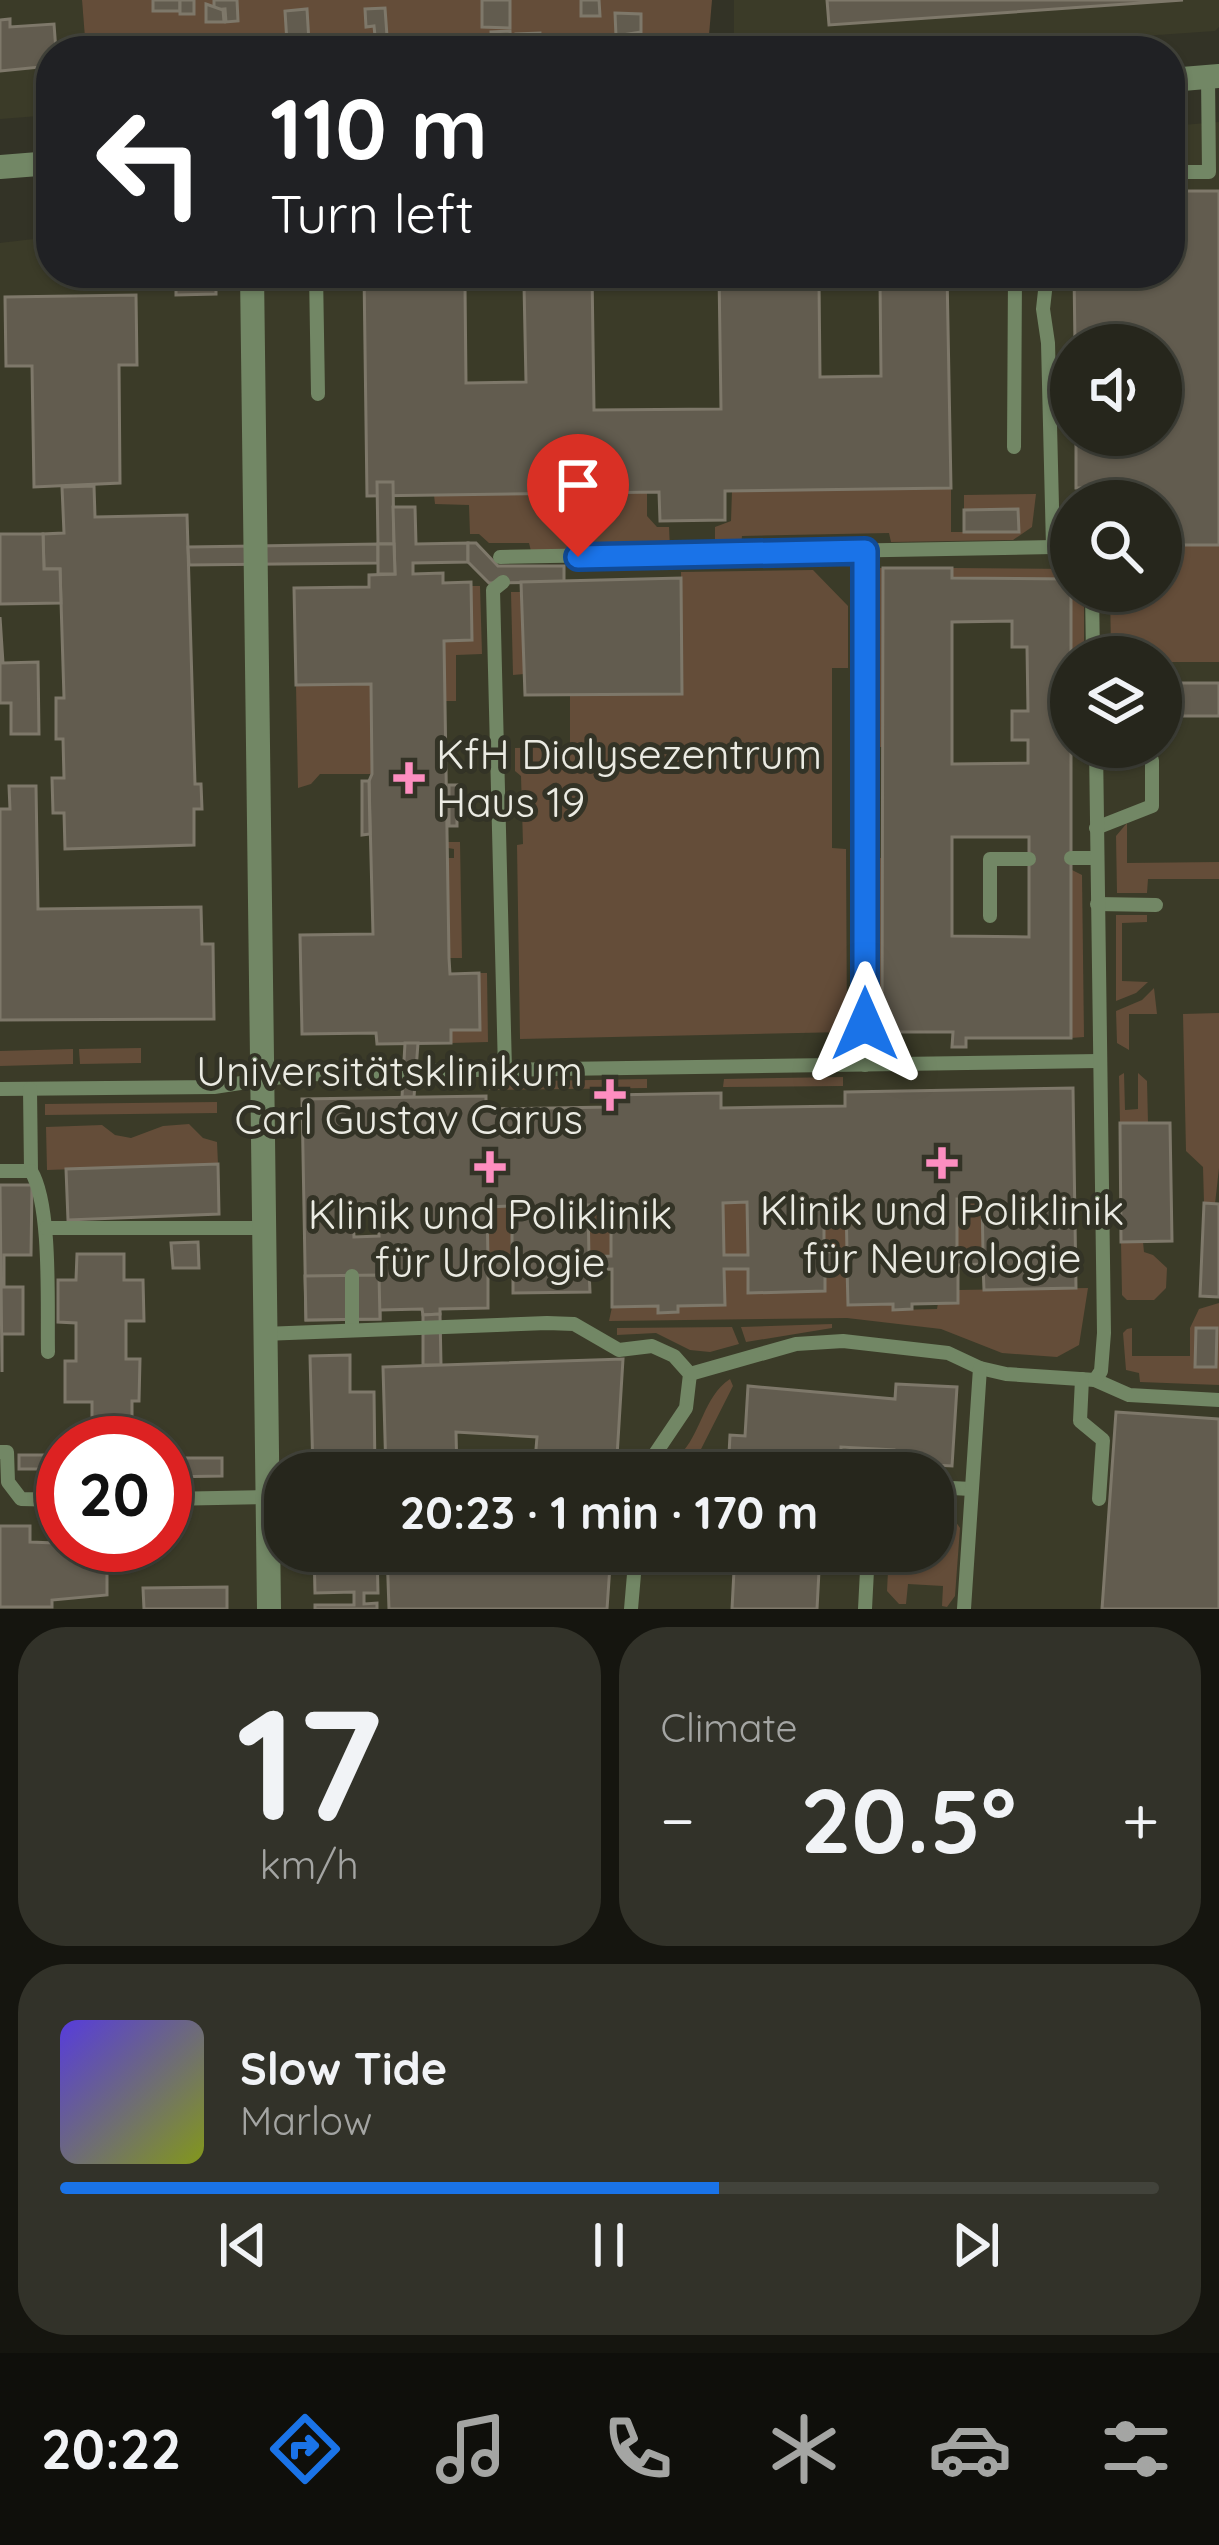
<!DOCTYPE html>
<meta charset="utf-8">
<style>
body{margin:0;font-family:Quicksand,sans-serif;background:#323229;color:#f1f3f6;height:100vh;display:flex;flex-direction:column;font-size:45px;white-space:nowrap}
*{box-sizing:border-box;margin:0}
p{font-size:39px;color:#a4a5a3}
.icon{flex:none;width:66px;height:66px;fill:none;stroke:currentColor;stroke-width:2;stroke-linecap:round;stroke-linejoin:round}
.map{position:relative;height:1609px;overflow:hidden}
.details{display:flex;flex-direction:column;gap:18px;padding:18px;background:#15150f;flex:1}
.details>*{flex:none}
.guide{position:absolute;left:36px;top:36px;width:1149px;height:252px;border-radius:48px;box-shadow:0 3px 9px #0004,0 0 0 3px #42433b;background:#202124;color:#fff;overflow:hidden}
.controls{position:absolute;left:1050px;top:324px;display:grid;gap:24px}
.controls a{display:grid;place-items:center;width:132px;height:132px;border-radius:50%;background:#26261c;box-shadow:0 3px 9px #0004,0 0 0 3px #42433b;font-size:60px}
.speed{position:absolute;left:36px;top:1416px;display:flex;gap:24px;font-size:60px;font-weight:700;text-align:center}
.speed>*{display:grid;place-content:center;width:156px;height:156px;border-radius:50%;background:#26261c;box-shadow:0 3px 9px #0004,0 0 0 3px #42433b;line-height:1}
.speed .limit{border:18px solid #d22;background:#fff;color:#111}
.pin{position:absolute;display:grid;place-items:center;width:102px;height:102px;color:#fff;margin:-123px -51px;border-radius:50% 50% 50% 0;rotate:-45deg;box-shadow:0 0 12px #0007}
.pin .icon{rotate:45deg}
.me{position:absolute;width:132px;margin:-66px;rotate:0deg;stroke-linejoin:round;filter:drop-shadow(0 0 9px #0008)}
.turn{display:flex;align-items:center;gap:42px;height:252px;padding:0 36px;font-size:54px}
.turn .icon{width:156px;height:156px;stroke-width:2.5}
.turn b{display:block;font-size:84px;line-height:102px}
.big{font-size:90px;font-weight:800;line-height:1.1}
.details .tile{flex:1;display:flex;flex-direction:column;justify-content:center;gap:18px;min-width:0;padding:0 42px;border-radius:48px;background:#323229}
.details .dial{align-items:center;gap:0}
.dial b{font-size:156px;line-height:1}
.song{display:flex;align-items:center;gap:36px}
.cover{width:144px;height:144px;border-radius:18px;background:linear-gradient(135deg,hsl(250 70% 55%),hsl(70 70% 35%))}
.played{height:12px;border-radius:6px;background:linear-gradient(90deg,#1a73e8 60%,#42433b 60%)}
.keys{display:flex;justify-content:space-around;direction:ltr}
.heat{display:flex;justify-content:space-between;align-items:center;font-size:66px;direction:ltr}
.details .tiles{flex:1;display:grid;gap:18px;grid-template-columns:1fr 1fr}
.tile:last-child{grid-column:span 2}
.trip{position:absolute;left:264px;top:1452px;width:690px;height:120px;border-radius:48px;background:#26261c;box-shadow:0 3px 9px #0004,0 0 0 3px #42433b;font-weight:800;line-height:120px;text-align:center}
.dock{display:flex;height:192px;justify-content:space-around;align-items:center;background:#0f0f0b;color:#a4a5a3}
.dock .icon{width:84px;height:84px}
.dock .current{color:#1a73e8}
.dock b{font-size:54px;color:#f1f3f6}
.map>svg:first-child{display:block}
.built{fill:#3b3b28;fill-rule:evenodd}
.green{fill:#644d39}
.building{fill:#625c4f;stroke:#7e786a;stroke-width:3;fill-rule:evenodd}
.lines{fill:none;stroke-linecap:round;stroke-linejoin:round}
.service{stroke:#728765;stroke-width:14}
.minor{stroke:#728765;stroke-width:24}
.route-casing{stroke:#114b97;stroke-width:30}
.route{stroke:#1a73e8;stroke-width:21}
.poi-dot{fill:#fd8ec0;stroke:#333326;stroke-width:4.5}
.labels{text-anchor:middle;stroke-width:10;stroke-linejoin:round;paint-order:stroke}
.poi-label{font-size:42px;fill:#ebebe3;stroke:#333326}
</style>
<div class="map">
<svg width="1219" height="1609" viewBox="0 0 1219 1609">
<rect width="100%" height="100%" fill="#333326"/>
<!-- built -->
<g class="built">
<polygon points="0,0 82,0 86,51 51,51 51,115 0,119"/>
<polygon points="734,0 1219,0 1219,27 1215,31 924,51 734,51"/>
<path d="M1219 122V1609H0V243L51 237V273H1170V126ZM1071 345H1161V435H1071ZM1071 501H1161V591H1071ZM1071 657H1161V747H1071ZM63 1443H165V1545H63ZM285 1473H933V1551H285Z"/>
</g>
<!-- green -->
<g class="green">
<polygon points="82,0 712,0 709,35 700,51 86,51"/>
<polygon points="951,488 951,532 1018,532 1018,509 964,510 964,495 1036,494 1032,527 1013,540 891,542 889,533 742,536 741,547 715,547 715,527 731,521 732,491"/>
<polygon points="647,492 647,516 657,527 669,527 670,549 637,549 636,541 629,541 629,549 585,549 581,537 570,541 570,551 531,551 529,543 489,543 479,534 470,534 469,505 435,504 434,495"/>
<polygon points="1161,545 1219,545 1219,662 1161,662 1161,657 1145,657 1150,651 1111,651 1110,591 1161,591"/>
<polygon points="874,568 883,568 882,747 874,747"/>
<polygon points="952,568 1071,569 1071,579 952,578"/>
<polygon points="813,570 848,606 848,668 832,668 832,848 846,849 847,1032 520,1039 517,845 523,844 521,776 515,771 515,748 570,747 570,695 682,693 681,572"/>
<polygon points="471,586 480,586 482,654 456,655 456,701 445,701 444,641 472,640"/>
<rect x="1072" y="591" width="12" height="66"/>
<polygon points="511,592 522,592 524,674 513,675"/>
<polygon points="371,684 372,774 320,774 311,784 298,788 296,685"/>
<polygon points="1127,823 1127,863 1219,862 1219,879 1148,879 1147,893 1117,893 1116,836"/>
<polygon points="448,842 460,842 462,958 449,958 448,858 454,858 454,849 448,848"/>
<rect x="876" y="858" width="6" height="174"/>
<polygon points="1072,870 1082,875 1084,1037 1071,1038"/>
<polygon points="1116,915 1147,915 1147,922 1122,923 1122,981 1148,982 1136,993 1116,1001"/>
<polygon points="479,973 487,973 488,1042 451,1043 451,1030 480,1029"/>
<polygon points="1154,988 1157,1014 1129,1014 1129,1050 1117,1043 1116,1011 1142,1000"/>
<polygon points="1219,1013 1219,1168 1215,1204 1204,1203 1203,1167 1186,1151 1183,1014"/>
<polygon points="141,1048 141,1063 80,1064 79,1049"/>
<polygon points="73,1049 73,1064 0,1066 0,1051"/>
<polygon points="1124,1073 1125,1110 1138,1109 1138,1073 1147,1081 1148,1123 1120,1123 1119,1076"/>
<polygon points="843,1077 843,1086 723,1087 724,1079"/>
<polygon points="647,1079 647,1088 488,1090 488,1082"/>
<polygon points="217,1102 217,1113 45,1115 45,1104"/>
<polygon points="189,1124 203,1138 217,1142 218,1164 47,1170 46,1127 102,1125 115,1135 131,1138 163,1126"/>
<polygon points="957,1199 982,1199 983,1251 957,1251"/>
<polygon points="824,1201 846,1201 847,1252 824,1252"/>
<polygon points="747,1202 748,1255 724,1255 723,1203"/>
<polygon points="588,1205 611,1205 611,1256 589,1257"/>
<polygon points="512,1206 512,1258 488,1258 487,1207"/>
<polygon points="1121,1242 1143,1242 1144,1252 1153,1255 1167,1268 1166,1288 1154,1300 1127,1300 1122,1295"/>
<polygon points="825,1267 847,1267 893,1304 894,1310 937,1309 938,1303 958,1303 958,1290 1088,1288 1079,1345 1057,1357 1002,1353 941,1329 847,1318 609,1321 612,1307 658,1306 659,1313 677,1312 678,1306 724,1305 724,1269 748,1269 749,1293 824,1291"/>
<polygon points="1219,1303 1219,1385 1140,1382 1139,1373 1126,1370 1123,1333 1127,1329 1132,1328 1132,1356 1190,1356 1190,1328 1199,1309"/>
<polygon points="832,1324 832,1328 746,1342 741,1327"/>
<polygon points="732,1327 739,1344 710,1352 690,1350 656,1333 617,1335 617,1328"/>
<path d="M730 1379 733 1386 697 1457 679 1456C702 1433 703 1397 730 1379Z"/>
<polygon points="933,1502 943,1503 960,1528 955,1596 947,1607 942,1606 943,1586 908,1584 906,1604 899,1604 887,1591 889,1551 933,1551"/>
</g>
<!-- building -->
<g class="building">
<rect x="153" y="0" width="27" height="11"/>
<rect x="180" y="0" width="14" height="14"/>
<polygon points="214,0 237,0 238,21 226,22 225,9 214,10"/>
<polygon points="482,0 510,0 510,28 482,27"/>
<polygon points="581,0 599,0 600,16 581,16"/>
<polygon points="827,0 1183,0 829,25"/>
<polygon points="206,4 223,10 224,22 206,22"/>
<polygon points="385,8 387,36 375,36 374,26 366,27 365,9"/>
<polygon points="307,9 309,42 287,43 285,11"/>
<polygon points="615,13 641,14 641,32 616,36"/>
<polygon points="10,19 10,27 54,24 56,51 51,51 51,66 0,71 0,20"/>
<polygon points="510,31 511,49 492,50 491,32"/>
<polygon points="540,33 541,51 517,51 516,34"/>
<polygon points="1170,191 1219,191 1219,545 1161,545 1161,501 1117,501 1117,488 1076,488 1076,435 1161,435 1161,345 1075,345 1074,273 1170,273"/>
<polygon points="176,273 216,273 216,294 176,295"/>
<path d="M364 273H592L594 410 721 409 719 273H947L951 488 725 491V520L660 521 659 492 367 496ZM880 281 881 376 820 377 819 282ZM524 285 526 382 466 383 465 286Z"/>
<polygon points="136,295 137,365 119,365 120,483 34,487 32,366 6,366 5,297"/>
<polygon points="377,482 393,482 394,544 378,544"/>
<polygon points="94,486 95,517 187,515 195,784 201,784 202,809 194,809 194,845 65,849 64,813 53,813 52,778 64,778 63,739 56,739 56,698 64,698 60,569 44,569 43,534 64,533 62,487"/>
<polygon points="393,507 415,507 416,544 468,543 468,562 413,563 413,574 443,573 443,583 471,582 472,640 444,641 449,958 450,974 479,973 480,1030 451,1030 451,1043 377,1044 376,1033 302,1034 300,935 373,934 369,781 372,774 371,684 296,685 294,588 369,587 369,575 395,574"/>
<polygon points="1018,509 1019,532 964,532 964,510"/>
<polygon points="0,534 43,534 44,569 60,569 61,603 0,604"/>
<polygon points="468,543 476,543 498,566 564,566 564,582 489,583 468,562"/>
<polygon points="378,544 378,563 189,565 188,547"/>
<polygon points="378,544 394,544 395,574 378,574"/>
<path d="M883 568H952V578L1071 579V1038H966V1047H952L953 1032H882ZM1012 621V647H1027L1028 711H1012V740H1028V763L952 764V622ZM952 837H1029V937L952 936Z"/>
<polygon points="681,578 682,694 525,695 521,582"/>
<polygon points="0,617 3,663 38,662 39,734 11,734 11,703 0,703"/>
<rect x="1161" y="683" width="58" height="33"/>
<polygon points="362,781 369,781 370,834 362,835"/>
<rect x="449" y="785" width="8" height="41"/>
<polygon points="9,786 36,786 38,909 201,907 202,944 213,944 214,1019 0,1020 0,809 10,809"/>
<polygon points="405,1043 418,1043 414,1097 402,1097"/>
<path d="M1073 1088 1076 1288 984 1290 983 1264 958 1265V1303L912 1304V1309L893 1310V1304L848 1305 847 1267H825V1291L748 1293V1269H724L725 1305 678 1306V1312L658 1313V1306L612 1307V1269L589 1270 590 1292 513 1293V1271H488V1308L440 1309V1314L423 1315 422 1309 380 1310V1319L306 1320 302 1099 486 1096V1109L610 1107V1095L721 1093V1108L845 1106V1092ZM957 1199H982L983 1251H957ZM824 1201H846L847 1252H824ZM747 1202 748 1255H724L723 1203ZM588 1205H611V1256L589 1257ZM512 1206V1258H488L487 1207ZM378 1207 379 1236 354 1237 353 1208Z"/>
<polygon points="1120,1123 1170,1123 1172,1241 1121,1242"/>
<polygon points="218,1164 219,1214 68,1220 66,1169"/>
<polygon points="0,1185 32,1185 31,1255 4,1255 4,1287 23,1287 23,1334 2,1334 2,1372"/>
<polygon points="1204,1203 1219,1204 1219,1297 1200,1296"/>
<polygon points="198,1242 199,1268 173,1268 171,1243"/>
<polygon points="77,1254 124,1254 124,1280 143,1280 144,1321 126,1321 126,1359 140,1359 139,1401 132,1401 132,1443 92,1443 92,1402 65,1402 65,1361 76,1361 76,1323 58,1322 58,1280 76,1280"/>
<polygon points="379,1275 380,1319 306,1320 305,1276"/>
<polygon points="440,1314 441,1365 423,1365 423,1315"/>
<polygon points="1196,1328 1217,1328 1216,1367 1195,1367"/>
<polygon points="350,1355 350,1392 374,1392 375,1473 313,1473 310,1356"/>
<polygon points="623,1359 616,1473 534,1473 537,1437 456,1432 457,1473 386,1473 383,1367"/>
<polygon points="896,1384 957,1387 952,1466 894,1463 894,1450 841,1447 840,1473 728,1473 730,1435 745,1436 748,1386 895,1399"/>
<polygon points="1116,1412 1219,1419 1219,1609 1102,1609"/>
<rect x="19" y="1455" width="28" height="14"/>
<polygon points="165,1458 222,1458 222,1476 165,1477"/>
<polygon points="0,1526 30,1526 30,1542 107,1545 107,1595 52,1600 52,1607 0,1607"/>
<polygon points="314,1551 377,1551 378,1593 364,1593 364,1604 377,1603 377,1609 315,1609 315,1605 354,1605 354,1592 315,1593"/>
<polygon points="387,1551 611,1551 607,1609 389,1609"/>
<polygon points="735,1551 835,1551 820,1552 817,1609 732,1609"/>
<polygon points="227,1587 227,1609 144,1609 143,1588"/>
</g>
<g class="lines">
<!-- service -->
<g class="service">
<polyline points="1170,172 1209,172 1208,77"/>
<polyline points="316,273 318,394"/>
<polyline points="1047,273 1043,309 1048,343 1053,547 1071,547"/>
<polyline points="1014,447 1015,273"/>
<polyline points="865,552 865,1065"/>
<polyline points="500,557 1053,547"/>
<polyline points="503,582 493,590 505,1070"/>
<polyline points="1092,591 1093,657"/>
<polyline points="1096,828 1152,806 1152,760 1140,747"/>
<polyline points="1071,858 1097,858"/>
<polyline points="1097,904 1156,905"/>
<polyline points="990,916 990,859 1029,859"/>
<polyline points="416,1071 1098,1061"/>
<polyline points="0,1089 214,1087 295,1075 403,1071"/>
<polyline points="0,1171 31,1171 30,1089"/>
<path d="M31 1171C52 1205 47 1308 48 1352"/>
<polyline points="46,1228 263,1228"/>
<polyline points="352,1329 352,1276"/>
<polyline points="263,1334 547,1323 574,1324 619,1350 652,1346 674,1356 690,1374 686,1408 651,1460 647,1473"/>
<polyline points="690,1374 796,1344 843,1341 948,1353 980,1368 1006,1374 1095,1380 1129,1395 1219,1400"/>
<polyline points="1082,1379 1080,1421 1103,1440 1099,1499"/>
<polyline points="1095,1380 1101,1371 1104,1333 1096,747"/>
<polyline points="0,1452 7,1452 8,1482 21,1499 63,1500"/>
<polyline points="933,1487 971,1489"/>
<polyline points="165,1499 266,1497"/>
<polyline points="631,1609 636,1551"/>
<polyline points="865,1609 868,1551"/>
<polyline points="964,1609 980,1368"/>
</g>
<!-- minor -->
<g class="minor">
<polyline points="1170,80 1219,76"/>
<polyline points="0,167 51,163"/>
<polyline points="252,273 269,1609"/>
</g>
</g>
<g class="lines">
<!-- route casing -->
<g class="route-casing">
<polyline id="route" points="578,557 865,551 865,1024"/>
</g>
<!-- route -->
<use href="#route" class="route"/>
</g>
<!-- markers -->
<g class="poi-dot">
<path d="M403 760h12v12h12v12h-12v12h-12v-12h-12v-12h12z"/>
<path d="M604 1077h12v12h12v12h-12v12h-12v-12h-12v-12h12z"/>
<path d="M936 1145h12v12h12v12h-12v12h-12v-12h-12v-12h12z"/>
<path d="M484 1149h12v12h12v12h-12v12h-12v-12h-12v-12h12z"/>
</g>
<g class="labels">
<!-- poi labels -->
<g class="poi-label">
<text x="436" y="769" text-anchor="start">KfH Dialysezentrum<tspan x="436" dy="48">Haus 19</tspan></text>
<text x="583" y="1086" text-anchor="end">Universitätsklinikum<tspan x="583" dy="48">Carl Gustav Carus</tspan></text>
<text x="942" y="1225">Klinik und Poliklinik<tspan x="942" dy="48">für Neurologie</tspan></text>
<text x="490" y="1229">Klinik und Poliklinik<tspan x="490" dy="48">für Urologie</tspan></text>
</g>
</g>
</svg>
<div class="controls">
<a><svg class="icon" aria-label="sound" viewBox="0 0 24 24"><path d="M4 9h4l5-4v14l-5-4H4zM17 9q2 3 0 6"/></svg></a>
<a><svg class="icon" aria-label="search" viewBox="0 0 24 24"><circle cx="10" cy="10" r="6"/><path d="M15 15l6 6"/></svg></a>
<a><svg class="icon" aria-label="layers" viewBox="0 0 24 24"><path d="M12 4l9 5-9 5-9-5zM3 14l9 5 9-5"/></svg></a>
</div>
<div class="speed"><div class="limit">20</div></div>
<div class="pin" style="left:578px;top:557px;background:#d93025"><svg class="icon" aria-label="arrive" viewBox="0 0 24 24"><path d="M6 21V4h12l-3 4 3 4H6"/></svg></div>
<svg class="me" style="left:865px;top:1024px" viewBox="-20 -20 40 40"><path d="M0-17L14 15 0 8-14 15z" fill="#1a73e8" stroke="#fff" stroke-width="4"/></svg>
<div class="trip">20:23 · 1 min · 170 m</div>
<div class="guide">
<div class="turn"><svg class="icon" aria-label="left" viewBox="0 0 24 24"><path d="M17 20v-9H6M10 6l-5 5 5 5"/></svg><div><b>110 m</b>Turn left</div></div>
</div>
</div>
<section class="details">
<div class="tiles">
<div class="tile dial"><b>17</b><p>km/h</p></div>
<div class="tile"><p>Climate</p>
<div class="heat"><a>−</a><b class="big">20.5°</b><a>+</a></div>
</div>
<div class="tile">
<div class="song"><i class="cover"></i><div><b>Slow Tide</b><p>Marlow</p></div></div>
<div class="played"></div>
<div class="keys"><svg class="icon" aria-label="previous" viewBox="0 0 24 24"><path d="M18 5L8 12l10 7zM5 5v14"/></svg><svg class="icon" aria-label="pause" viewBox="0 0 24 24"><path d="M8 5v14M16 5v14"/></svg><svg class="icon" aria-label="next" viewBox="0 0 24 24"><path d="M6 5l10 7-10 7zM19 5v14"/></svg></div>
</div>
</div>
</section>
<nav class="dock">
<b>20:22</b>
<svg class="icon current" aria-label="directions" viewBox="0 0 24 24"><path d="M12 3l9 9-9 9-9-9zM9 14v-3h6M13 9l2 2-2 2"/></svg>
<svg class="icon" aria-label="music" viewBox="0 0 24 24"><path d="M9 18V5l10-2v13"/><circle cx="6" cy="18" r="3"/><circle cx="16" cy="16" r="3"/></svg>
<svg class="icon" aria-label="phone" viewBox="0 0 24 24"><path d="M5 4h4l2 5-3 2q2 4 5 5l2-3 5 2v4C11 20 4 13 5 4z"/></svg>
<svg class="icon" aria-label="climate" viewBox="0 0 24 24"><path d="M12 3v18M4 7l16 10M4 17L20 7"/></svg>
<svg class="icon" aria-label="car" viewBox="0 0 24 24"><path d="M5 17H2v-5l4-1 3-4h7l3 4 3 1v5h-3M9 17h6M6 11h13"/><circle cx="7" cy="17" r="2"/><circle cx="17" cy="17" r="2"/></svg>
<svg class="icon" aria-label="filters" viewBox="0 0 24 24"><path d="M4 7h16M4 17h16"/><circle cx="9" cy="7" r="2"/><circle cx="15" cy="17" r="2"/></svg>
</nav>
